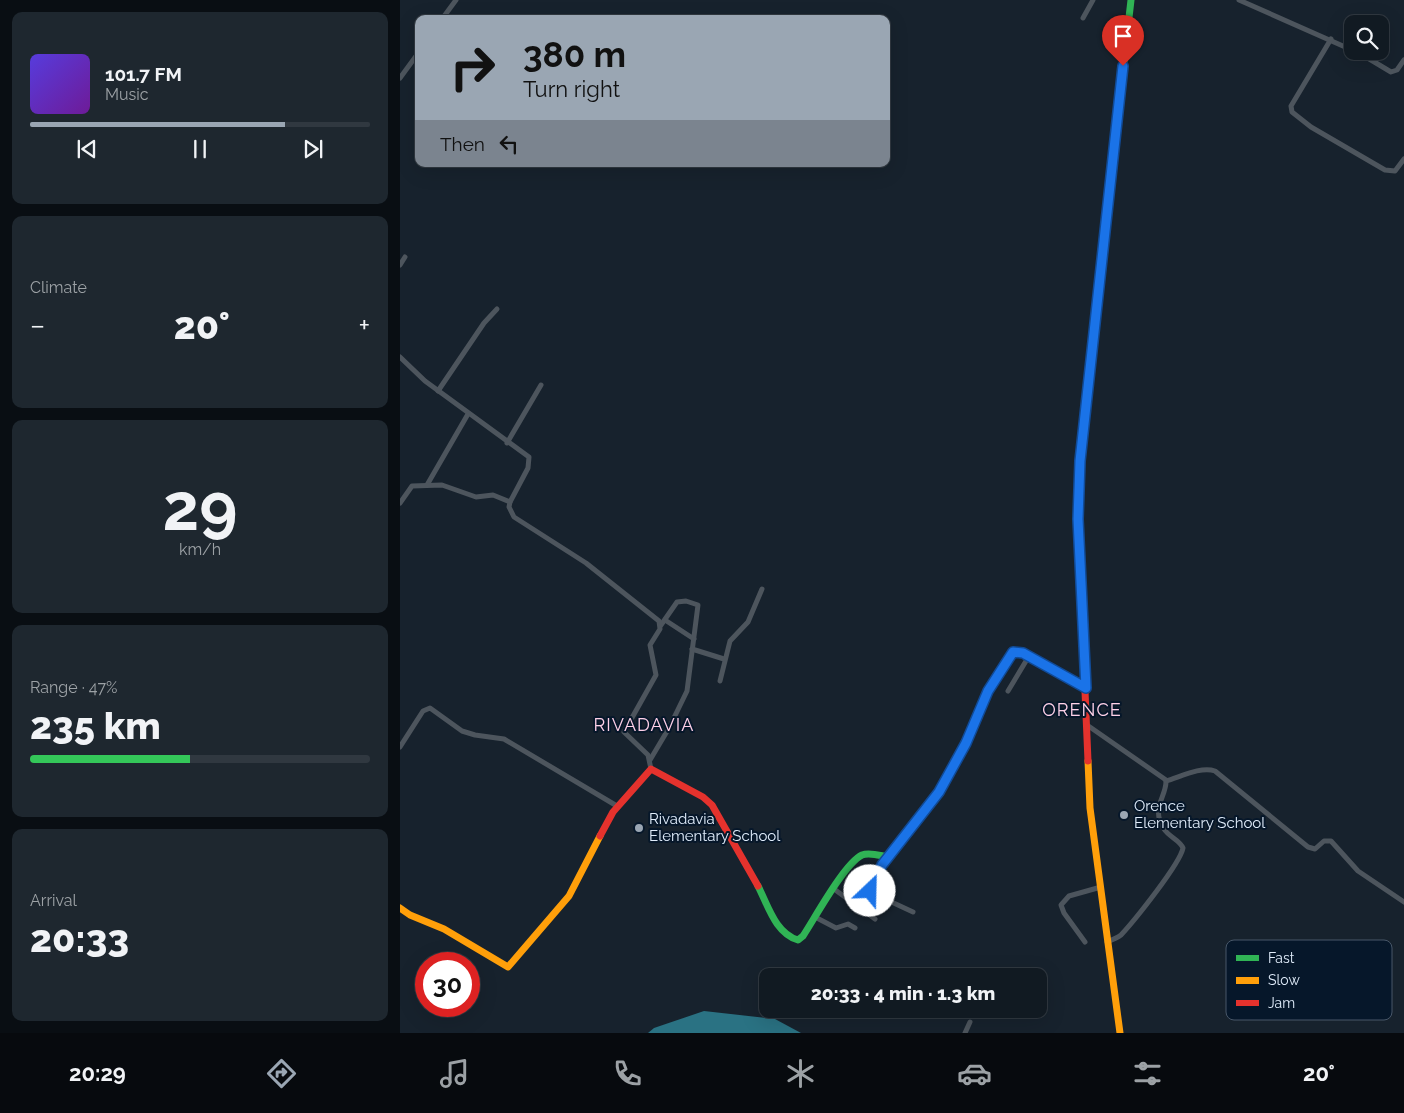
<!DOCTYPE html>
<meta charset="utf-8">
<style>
body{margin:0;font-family:Raleway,sans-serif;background:#1e272f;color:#f1f3f6;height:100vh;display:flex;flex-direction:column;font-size:19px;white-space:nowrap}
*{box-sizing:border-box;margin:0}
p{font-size:16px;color:#9ca1a5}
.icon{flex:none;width:28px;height:28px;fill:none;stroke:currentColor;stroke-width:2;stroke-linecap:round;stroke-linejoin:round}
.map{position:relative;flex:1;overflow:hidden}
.details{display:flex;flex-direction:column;gap:12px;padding:12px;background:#090e13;width:400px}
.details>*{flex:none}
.banner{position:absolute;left:15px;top:15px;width:475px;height:152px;border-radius:10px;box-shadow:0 5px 20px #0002,0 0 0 1px #303840;background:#9aa6b3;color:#111;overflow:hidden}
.fabs{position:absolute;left:944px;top:15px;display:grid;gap:10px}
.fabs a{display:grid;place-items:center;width:45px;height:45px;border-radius:10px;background:#111a22;box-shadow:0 5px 20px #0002,0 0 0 1px #303840;font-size:25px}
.speed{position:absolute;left:15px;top:952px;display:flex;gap:10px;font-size:25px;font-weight:700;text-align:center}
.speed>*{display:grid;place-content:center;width:65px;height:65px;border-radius:50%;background:#111a22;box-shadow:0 5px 20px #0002,0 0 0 1px #303840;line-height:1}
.speed .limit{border:8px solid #d22;background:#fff;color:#111}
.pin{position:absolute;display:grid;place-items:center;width:42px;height:42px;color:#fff;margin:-51px -21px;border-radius:50% 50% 50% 0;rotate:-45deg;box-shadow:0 0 5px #0007}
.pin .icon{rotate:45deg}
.me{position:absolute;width:55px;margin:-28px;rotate:24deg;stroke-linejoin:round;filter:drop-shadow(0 0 4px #0008)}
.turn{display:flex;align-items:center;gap:18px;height:105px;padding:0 25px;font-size:22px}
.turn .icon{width:65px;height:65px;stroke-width:2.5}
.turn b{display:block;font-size:35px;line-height:42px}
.then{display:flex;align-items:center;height:48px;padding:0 25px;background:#0003;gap:10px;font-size:19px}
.big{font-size:38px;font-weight:800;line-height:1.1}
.details .card{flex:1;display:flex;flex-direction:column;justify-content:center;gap:8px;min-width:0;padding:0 18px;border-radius:10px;background:#1e272f}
.details .dial{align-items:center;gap:0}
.dial b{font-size:65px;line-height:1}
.song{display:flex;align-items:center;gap:15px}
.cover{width:60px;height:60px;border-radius:8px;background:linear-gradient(135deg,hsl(250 70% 55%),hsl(280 70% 35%))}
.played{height:5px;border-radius:2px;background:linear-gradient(90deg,#9aa6b3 75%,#303840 75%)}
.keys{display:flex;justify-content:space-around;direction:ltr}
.heat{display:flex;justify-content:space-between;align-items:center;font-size:28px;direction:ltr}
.charge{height:8px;border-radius:4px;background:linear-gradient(90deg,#34c759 47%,#303840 0)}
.trip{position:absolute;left:359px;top:968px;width:288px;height:50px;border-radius:10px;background:#111a22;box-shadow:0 5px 20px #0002,0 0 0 1px #303840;font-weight:800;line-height:50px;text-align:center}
.tab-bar{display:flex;height:80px;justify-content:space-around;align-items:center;background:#070a0e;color:#9ca1a5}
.tab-bar .icon{width:35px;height:35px}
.tab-bar .active{color:#9aa6b3}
.tab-bar b{font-size:22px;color:#f1f3f6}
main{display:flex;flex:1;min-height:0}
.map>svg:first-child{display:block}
.water{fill:#2a7283}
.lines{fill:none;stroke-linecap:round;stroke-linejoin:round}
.street{stroke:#4d555d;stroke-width:5}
.fast{stroke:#30b455;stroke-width:7}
.slow{stroke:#ff9f0a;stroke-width:7}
.jam{stroke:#e5322d;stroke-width:7}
.route-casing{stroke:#114b97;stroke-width:12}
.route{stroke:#1a73e8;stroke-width:9}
.poi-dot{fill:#9aa6b3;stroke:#06172a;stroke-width:2}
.labels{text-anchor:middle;stroke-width:4;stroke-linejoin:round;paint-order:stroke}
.poi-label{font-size:15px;fill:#e1edfb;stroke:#06172a;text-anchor:start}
.quarter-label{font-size:18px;letter-spacing:1px;fill:#ffd1e8;stroke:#06172a}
.key{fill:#06172a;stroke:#485769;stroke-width:1}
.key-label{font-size:14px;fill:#e1edfb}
</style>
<main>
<section class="details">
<div class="card">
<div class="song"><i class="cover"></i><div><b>101.7 FM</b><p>Music</p></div></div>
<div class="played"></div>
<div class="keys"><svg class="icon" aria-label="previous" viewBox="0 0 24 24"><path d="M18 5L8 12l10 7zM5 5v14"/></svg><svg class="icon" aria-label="pause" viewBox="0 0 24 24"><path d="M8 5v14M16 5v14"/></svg><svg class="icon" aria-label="next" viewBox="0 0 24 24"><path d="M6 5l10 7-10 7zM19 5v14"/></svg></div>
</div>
<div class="card"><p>Climate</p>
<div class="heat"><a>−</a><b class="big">20°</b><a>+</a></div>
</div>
<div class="card dial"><b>29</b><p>km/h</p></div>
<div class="card"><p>Range · 47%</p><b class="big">235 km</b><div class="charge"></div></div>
<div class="card"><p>Arrival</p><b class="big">20:33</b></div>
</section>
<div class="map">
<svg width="1004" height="1033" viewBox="0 0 1004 1033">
<rect width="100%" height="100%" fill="#17222d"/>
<!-- water -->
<polygon class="water" points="304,1011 375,1019 401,1033 248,1033 254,1028"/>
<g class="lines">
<!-- street -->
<g class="street">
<polyline points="839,0 952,50"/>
<polyline points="683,18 693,0"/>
<polyline points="42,19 56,0"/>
<polyline points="931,39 891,106 892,112 911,127 985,170 995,171 1004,159"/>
<polyline points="956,51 991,72 997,70 1004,60"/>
<polyline points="0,78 19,52"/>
<polyline points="0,265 5,257"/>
<polyline points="0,357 25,381 129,457 128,468 110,502 109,507 114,517 186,563 259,621 260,629 250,645 256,675 224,732 248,755 251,769"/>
<polyline points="38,391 84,323 97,309"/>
<polyline points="107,443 141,385"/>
<polyline points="27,485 68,414"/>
<polyline points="0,503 12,486 42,485 76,497 93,495 110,502"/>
<polyline points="265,620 294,639"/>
<polyline points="292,649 324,659"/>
<polyline points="320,681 330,641 348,622 362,589"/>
<polyline points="608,691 629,656"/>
<path d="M687 725 766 780C767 797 750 807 764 829 769 837 780 840 783 848 780 864 734 921 721 935 717 938 712 940 707 942"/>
<polyline points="0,747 23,711 30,708 62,731 75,735 104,739 217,806"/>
<polyline points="250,760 269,728 287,691 298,605 286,601 277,602 261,625"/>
<path d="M766 781C780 777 801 766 815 771L908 847 915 849 924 841H931L958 871 1004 902"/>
<polyline points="489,857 476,875 470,892 513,912"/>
<polyline points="434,889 475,919"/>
<polyline points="415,917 436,928 448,924 455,928"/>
<polyline points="685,942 664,913 661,905 669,896 701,887"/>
<polyline points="565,1033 570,1022"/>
</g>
<!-- fast -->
<g class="fast">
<polyline points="681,598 678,519 685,402 731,0"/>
<path d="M358 886C368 905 375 933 398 940L403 936C415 918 444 864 462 855 470 852 481 856 489 857 517 821 546 785 566 743 581 712 590 680 613 652L621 653"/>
</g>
<!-- slow -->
<g class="slow">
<polyline points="621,653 686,688"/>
<polyline points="688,761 690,808 720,1033"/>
<polyline points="0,908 10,915 44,929 108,967 169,896 200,836"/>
</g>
<!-- jam -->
<g class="jam">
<polyline points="681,598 688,761"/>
<polyline points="200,836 213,812 251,769 303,797 312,805 358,886"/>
</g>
</g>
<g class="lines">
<!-- route casing -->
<g class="route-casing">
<polyline id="route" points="470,891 482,865 539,792 566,743 588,691 613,652 623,653 686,688 678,519 680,461 723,66"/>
</g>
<!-- route -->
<use href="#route" class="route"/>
</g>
<!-- markers -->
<g class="poi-dot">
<circle cx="724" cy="815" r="5"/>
<circle cx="239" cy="828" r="5"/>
</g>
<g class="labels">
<!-- poi labels -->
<g class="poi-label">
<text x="734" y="811">Orence<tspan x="734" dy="17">Elementary School</tspan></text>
<text x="249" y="824">Rivadavia<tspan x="249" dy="17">Elementary School</tspan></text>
</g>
<!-- quarter labels -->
<g class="quarter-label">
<text x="682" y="716">ORENCE</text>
<text x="244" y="731">RIVADAVIA</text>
</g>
</g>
<!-- legend -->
<rect x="826" y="940" width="166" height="80" rx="8" class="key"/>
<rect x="836" y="955" width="23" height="6" fill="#30b455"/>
<rect x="836" y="977" width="23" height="7" fill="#ff9f0a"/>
<rect x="836" y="1000" width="23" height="6" fill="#e5322d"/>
<g class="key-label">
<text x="868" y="963">Fast</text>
<text x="868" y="985">Slow</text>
<text x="868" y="1008">Jam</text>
</g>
</svg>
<div class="fabs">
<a><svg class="icon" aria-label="search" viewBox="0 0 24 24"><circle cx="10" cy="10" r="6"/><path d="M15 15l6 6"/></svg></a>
</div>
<div class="speed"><div class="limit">30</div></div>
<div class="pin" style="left:723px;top:66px;background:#d93025"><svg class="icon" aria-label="arrive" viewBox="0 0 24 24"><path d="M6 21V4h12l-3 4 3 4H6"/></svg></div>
<svg class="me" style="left:470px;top:891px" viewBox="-20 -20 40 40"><circle r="19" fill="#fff"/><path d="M0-13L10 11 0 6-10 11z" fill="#1a73e8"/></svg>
<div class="trip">20:33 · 4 min · 1.3 km</div>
<div class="banner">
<div class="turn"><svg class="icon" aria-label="right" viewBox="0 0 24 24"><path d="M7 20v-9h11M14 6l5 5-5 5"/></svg><div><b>380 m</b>Turn right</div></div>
<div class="then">Then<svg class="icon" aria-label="left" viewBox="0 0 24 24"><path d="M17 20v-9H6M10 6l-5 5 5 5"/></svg></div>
</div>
</div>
</main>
<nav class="tab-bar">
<b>20:29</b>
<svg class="icon active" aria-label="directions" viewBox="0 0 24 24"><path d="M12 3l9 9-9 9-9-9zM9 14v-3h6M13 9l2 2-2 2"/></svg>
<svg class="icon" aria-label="music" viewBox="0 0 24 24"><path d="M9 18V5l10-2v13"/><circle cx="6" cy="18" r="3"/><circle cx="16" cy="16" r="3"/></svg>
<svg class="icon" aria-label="phone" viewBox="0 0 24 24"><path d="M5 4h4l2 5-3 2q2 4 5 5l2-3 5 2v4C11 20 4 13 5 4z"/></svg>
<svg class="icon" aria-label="climate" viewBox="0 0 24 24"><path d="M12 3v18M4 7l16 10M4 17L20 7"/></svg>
<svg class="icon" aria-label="car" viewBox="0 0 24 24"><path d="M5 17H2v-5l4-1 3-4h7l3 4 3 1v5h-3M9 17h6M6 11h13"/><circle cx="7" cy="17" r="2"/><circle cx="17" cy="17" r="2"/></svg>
<svg class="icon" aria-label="filters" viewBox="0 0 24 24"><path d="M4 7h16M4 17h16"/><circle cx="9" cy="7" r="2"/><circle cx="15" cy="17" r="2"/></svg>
<b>20°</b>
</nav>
